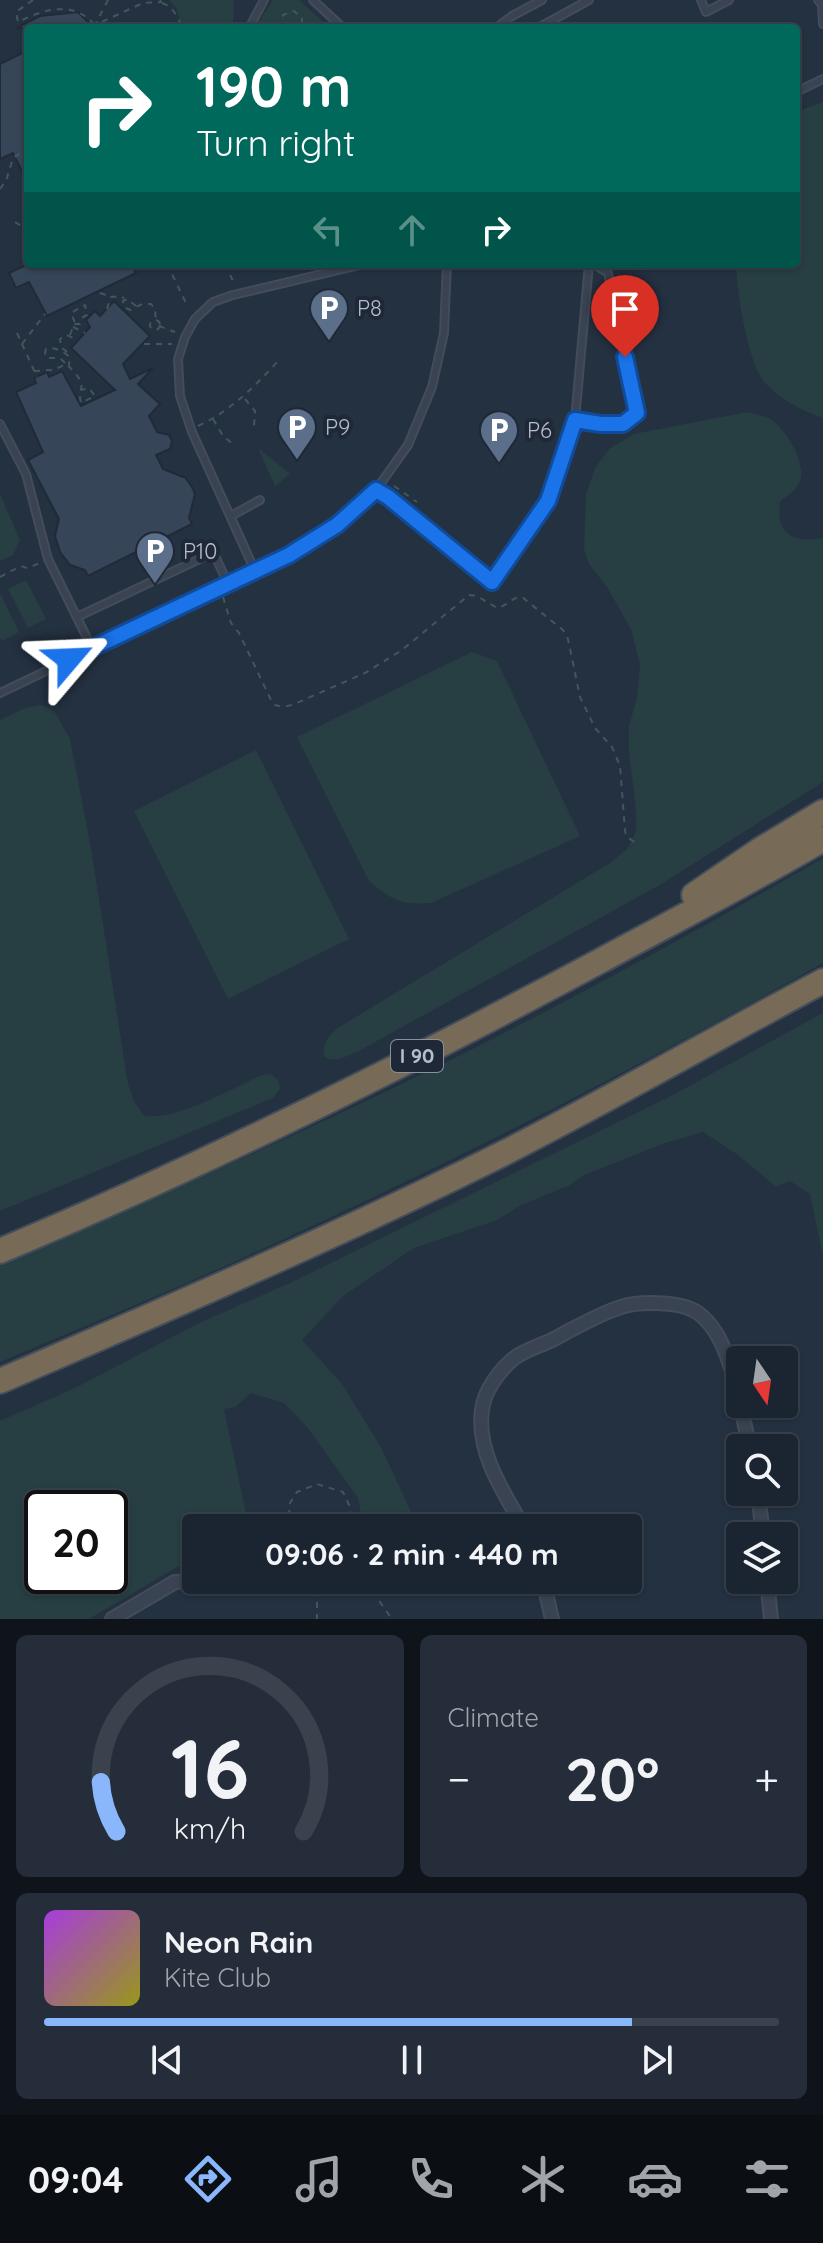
<!DOCTYPE html>
<meta charset="utf-8">
<style>
body{margin:0;font-family:Quicksand,sans-serif;background:#242d39;color:#f1f3f6;height:100vh;display:flex;flex-direction:column;font-size:30px;white-space:nowrap}
*{box-sizing:border-box;margin:0}
p{font-size:26px;color:#a0a5ab}
.icon{flex:none;width:44px;height:44px;fill:none;stroke:currentColor;stroke-width:2;stroke-linecap:round;stroke-linejoin:round}
.map{position:relative;height:1619px;overflow:hidden}
.details{display:flex;flex-direction:column;gap:16px;padding:16px;background:#0f141b;flex:1}
.details>*{flex:none}
.top-card{position:absolute;left:24px;top:24px;width:776px;height:244px;border-radius:8px;box-shadow:0 2px 6px #0004,0 0 0 2px #39424d;background:#00695c;color:#fff;overflow:hidden}
.needle{width:52px;rotate:167deg}
.fabs{position:absolute;left:726px;top:1346px;display:grid;gap:16px}
.fabs a{display:grid;place-items:center;width:72px;height:72px;border-radius:8px;background:#1b2531;box-shadow:0 2px 6px #0004,0 0 0 2px #39424d;font-size:40px}
.speed{position:absolute;left:24px;top:1490px;display:flex;gap:16px;font-size:40px;font-weight:700;text-align:center}
.speed>*{display:grid;place-content:center;width:104px;height:104px;border-radius:50%;background:#1b2531;box-shadow:0 2px 6px #0004,0 0 0 2px #39424d;line-height:1}
.speed .limit{border:4px solid #111;border-radius:12px;background:#fff;color:#111}
.pin{position:absolute;display:grid;place-items:center;width:68px;height:68px;color:#fff;margin:-82px -34px;border-radius:50% 50% 50% 0;rotate:-45deg;box-shadow:0 0 8px #0007}
.pin .icon{rotate:45deg}
.me{position:absolute;width:88px;margin:-44px;rotate:64deg;stroke-linejoin:round;filter:drop-shadow(0 0 6px #0008)}
.turn{display:flex;align-items:center;gap:28px;height:168px;padding:0 40px;font-size:36px}
.turn .icon{width:104px;height:104px;stroke-width:2.5}
.turn b{display:block;font-size:56px;line-height:68px}
.lanes{display:flex;align-items:center;height:76px;padding:0 40px;background:#0003;justify-content:center;gap:40px;direction:ltr}
.lanes .off{opacity:.35}
.big{font-size:60px;font-weight:800;line-height:1.1}
.details .card{flex:1;display:flex;flex-direction:column;justify-content:center;gap:12px;min-width:0;padding:0 28px;border-radius:12px;background:#242d39}
.details .dial{align-items:center;gap:0}
.dial svg{height:208px;overflow:visible;fill:none;stroke:#39424d;stroke-width:7;stroke-linecap:round;text-anchor:middle}
.dial text{fill:#f1f3f6;stroke:none}
.song{display:flex;align-items:center;gap:24px}
.cover{width:96px;height:96px;border-radius:12px;background:linear-gradient(135deg,hsl(280 70% 55%),hsl(60 70% 35%))}
.played{height:8px;border-radius:4px;background:linear-gradient(90deg,#8ab7fc 80%,#39424d 80%)}
.keys{display:flex;justify-content:space-around;direction:ltr}
.heat{display:flex;justify-content:space-between;align-items:center;font-size:44px;direction:ltr}
.details .tiles{flex:1;display:grid;gap:16px;grid-template-columns:1fr 1fr}
.card:last-child{grid-column:span 2}
.trip{position:absolute;left:182px;top:1514px;width:460px;height:80px;border-radius:8px;background:#1b2531;box-shadow:0 2px 6px #0004,0 0 0 2px #39424d;font-weight:800;line-height:80px;text-align:center}
.dock{display:flex;height:128px;justify-content:space-around;align-items:center;background:#0b0f14;color:#a0a5ab}
.dock .icon{width:56px;height:56px}
.dock .active{color:#8ab7fc}
.dock b{font-size:36px;color:#f1f3f6}
.map>svg:first-child{display:block}
.green{fill:#273f42;fill-rule:evenodd}
.building{fill:#364558;stroke:#202a38;stroke-width:2}
.lines{fill:none;stroke-linecap:round;stroke-linejoin:round}
.service-casing{stroke:#434c5a;stroke-width:10}
.minor-casing{stroke:#434c5a;stroke-width:16}
.motorway-casing{stroke:#444e5b;stroke-width:28}
.path{stroke:#40585a;stroke-width:2;stroke-dasharray:6 6;stroke-linecap:butt}
.service{stroke:#394351;stroke-width:6}
.minor{stroke:#394351;stroke-width:12}
.motorway{stroke:#776a56;stroke-width:24}
.route-casing{stroke:#114b97;stroke-width:20}
.route{stroke:#1a73e8;stroke-width:14}
.labels{text-anchor:middle;stroke-width:8;stroke-linejoin:round;paint-order:stroke}
.shield{fill:#1e2836;stroke:#88919e;stroke-width:2}
.shield-label{font-size:20px;font-weight:bold;fill:#b6becb}
.poi-label{font-size:22px;fill:#b6becb;stroke:#1e2836;text-anchor:start}
</style>
<div class="map">
<svg width="823" height="1619" viewBox="0 0 823 1619">
<rect width="100%" height="100%" fill="#243141"/>
<!-- green -->
<g class="green">
<polygon points="169,0 234,0 233,22 229,28 183,28 176,8"/>
<polygon points="273,0 299,0 330,28 255,28"/>
<path d="M823 102V418C803 411 779 399 765 383 747 362 737 292 736 264H796V112Z"/>
<path d="M747 412C755 414 766 416 772 420 787 431 808 465 799 483 796 491 787 496 780 501 776 535 792 543 823 538V782L658 886 357 1052C346 1056 335 1064 324 1056 321 1034 344 1025 359 1015L610 863 627 849 636 832V810L629 752V726L637 698 640 665 631 629 607 587 589 564 584 550 586 495 595 468 609 449 634 434Z"/>
<polygon points="258,448 290,474 275,486"/>
<polygon points="0,494 20,540 13,555 0,561"/>
<polygon points="26,580 46,619 28,628 8,589"/>
<polygon points="0,593 19,632 2,641 0,638"/>
<path d="M472 652 497 661 580 836 431 903C400 905 392 900 369 881L297 737Z"/>
<path d="M42 705 54 711 70 739 91 848 128 1084 134 1101 144 1116C179 1120 230 1089 262 1075L271 1074 278 1080 280 1089 273 1098 0 1211V720L25 708Z"/>
<polygon points="256,750 349,939 228,999 134,811"/>
<path d="M823 858V963C642 1066 456 1160 267 1247 179 1288 89 1324 0 1362V1265C128 1210 255 1154 381 1094 530 1023 680 941 823 858Z"/>
<path d="M823 1013V1256L810 1194 790 1181 776 1187 738 1155 703 1132 665 1143 584 1175 570 1185 519 1206 497 1220 414 1248 343 1296 302 1340 342 1384 382 1449 410 1510 415 1528H364L358 1498 307 1427 284 1403 251 1393 235 1407 224 1409 249 1528H196V1564L184 1563 89 1619H0V1421L77 1387 197 1324 290 1283 669 1097ZM42 1508H110V1576H42Z"/>
</g>
<!-- building -->
<g class="building">
<polygon points="78,12 89,23 79,28 16,28 40,16"/>
<polygon points="28,50 28,183 13,153 0,159 0,64"/>
<polygon points="28,264 131,264 136,273 47,316 29,282 16,288 9,273"/>
<polygon points="114,301 150,336 123,364 130,379 153,368 138,384 160,404 149,416 157,432 169,435 172,441 170,449 156,455 163,469 183,477 184,476 192,487 195,494 189,518 192,524 88,576 85,570 70,565 60,552 55,536 59,519 28,460 43,452 16,392 36,383 34,378 47,372 49,377 62,371 81,406 115,390 71,348 90,327 86,320 95,311 100,316"/>
</g>
<g class="lines">
<!-- service casing -->
<g class="service-casing">
<g id="service">
<polyline points="313,0 343,28"/>
<polyline points="701,0 706,12 729,0"/>
<polyline points="818,0 822,5 823,24"/>
<polyline points="249,28 264,0"/>
<polyline points="442,28 468,28"/>
<polyline points="496,28 512,16 542,0"/>
<polyline points="538,28 589,0"/>
<polyline points="796,92 823,79"/>
<polyline points="575,420 601,424 623,424 637,413 608,273 594,264"/>
<polyline points="0,424 26,474 48,559 92,648"/>
<polyline points="376,490 388,497 492,582 548,501 575,420 589,264"/>
<polyline points="231,516 260,500"/>
<polyline points="255,571 192,432 180,396 178,359 185,337 195,319 213,302 233,295 364,264"/>
<polyline points="77,617 206,556 212,555 216,558 228,584"/>
<polyline points="0,693 289,555 337,525 376,490 408,445 432,387 444,333 447,264"/>
</g>
</g>
<!-- minor casing -->
<g class="minor-casing">
<g id="minor">
<polyline points="740,1404 750,1448"/>
<polyline points="758,1492 763,1536"/>
<path d="M524 1528C504 1493 476 1452 482 1410 484 1391 499 1371 513 1359 524 1350 540 1346 552 1340 573 1329 595 1316 618 1308 637 1301 677 1301 695 1311 723 1328 733 1373 740 1402"/>
<polyline points="543,1580 552,1619"/>
<polyline points="767,1580 771,1619"/>
<polyline points="112,1619 175,1582 205,1580"/>
</g>
</g>
<!-- motorway casing -->
<g class="motorway-casing">
<g id="motorway">
<polyline points="694,895 760,850 823,812"/>
<path d="M0 1251C205 1165 404 1066 600 961 674 921 750 882 823 839"/>
<path d="M0 1381C171 1307 342 1234 508 1151 614 1097 718 1037 823 981"/>
</g>
</g>
<!-- path -->
<g class="path">
<path d="M33 0 16 12 18 22C44 9 73 0 95 25"/>
<polyline points="108,0 95,25 143,3 161,2 160,0"/>
<path d="M162 3C174 7 177 17 183 28"/>
<polyline points="281,28 280,22 283,15 294,11 302,18 302,28"/>
<polyline points="285,28 290,24"/>
<polyline points="0,189 6,181 13,158 21,153"/>
<polyline points="15,222 28,230"/>
<polyline points="167,264 188,307"/>
<polyline points="225,264 233,281"/>
<polyline points="314,264 314,265"/>
<polyline points="100,293 110,296"/>
<polyline points="136,306 127,299 123,301 124,307 130,310 142,304 151,304 155,309 156,321"/>
<polyline points="107,309 111,297 120,296 124,298"/>
<circle cx="155" cy="325" r="5"/>
<polyline points="159,326 175,332"/>
<polyline points="73,327 85,333"/>
<polyline points="17,333 37,377"/>
<polyline points="70,335 74,324 80,324 83,317 87,315 85,305 71,313 75,323"/>
<polyline points="22,344 45,314"/>
<polyline points="144,344 172,344"/>
<polyline points="67,352 61,347 60,339 67,335 73,338"/>
<path d="M65 363 60 358H47L45 353 46 349C53 346 66 352 70 358L69 365"/>
<path d="M34 371 53 370 67 364C74 373 87 382 79 393L81 403 95 396 89 388 81 390"/>
<polyline points="245,399 255,411 254,426"/>
<polyline points="213,419 223,436 234,445"/>
<path d="M198 426C232 410 255 386 280 359"/>
<polyline points="394,486 417,502"/>
<polyline points="0,577 21,566 27,568 40,563"/>
<path d="M223 597 231 623 239 633 271 700 275 705 283 707 292 705 365 673 402 650 469 595 477 596 497 608C507 606 512 597 522 597L563 630 568 639 580 697 595 728 612 747 620 766 625 830 626 836 637 844"/>
<polyline points="288,1528 290,1503 297,1492 317,1484 343,1492 350,1507 352,1528"/>
<polyline points="308,1580 317,1600 317,1619"/>
<polyline points="368,1580 377,1598 392,1619"/>
</g>
<!-- service -->
<use href="#service" class="service"/>
<!-- minor -->
<use href="#minor" class="minor"/>
<!-- motorway -->
<use href="#motorway" class="motorway"/>
</g>
<g class="lines">
<!-- route casing -->
<g class="route-casing">
<polyline id="route" points="69,659 289,555 337,525 376,490 388,497 492,582 548,501 575,420 601,424 623,424 637,413 625,357"/>
</g>
<!-- route -->
<use href="#route" class="route"/>
</g>
<!-- icons -->
<defs>
<g id="parking-pin" transform="scale(2)"><path d="M0 17L-7.5 6A9.5 9.5 0 1 1 7.5 6Z" fill="#5c6f8a" stroke="#1e2836"/><path d="M-3.5-5.5H1a3.5 3.5 0 0 1 0 7H-1V5.5H-3.5ZM-1-3.4V-.6H.8a1.4 1.4 0 0 0 0-2.8Z" fill="#fff"/></g>
</defs>
<g fill-rule="evenodd">
<use href="#parking-pin" x="329" y="308"/>
<use href="#parking-pin" x="297" y="427"/>
<use href="#parking-pin" x="499" y="430"/>
<use href="#parking-pin" x="155" y="551"/>
</g>
<g class="labels">
<!-- shield labels -->
<rect class="shield" x="391" y="1040" width="52" height="32" rx="6"/>
<g class="shield-label">
<text x="417" y="1063">I 90</text>
</g>
<!-- poi labels -->
<g class="poi-label">
<text x="357" y="316">P8</text>
<text x="325" y="435">P9</text>
<text x="527" y="438">P6</text>
<text x="183" y="559">P10</text>
</g>
</g>
</svg>
<div class="fabs">
<a><svg class="needle" viewBox="-14 -14 28 28"><path d="M0-13l5 13h-10z" fill="#e53935"/><path d="M0 13l5-13h-10z" fill="#a0a5ab"/></svg></a>
<a><svg class="icon" aria-label="search" viewBox="0 0 24 24"><circle cx="10" cy="10" r="6"/><path d="M15 15l6 6"/></svg></a>
<a><svg class="icon" aria-label="layers" viewBox="0 0 24 24"><path d="M12 4l9 5-9 5-9-5zM3 14l9 5 9-5"/></svg></a>
</div>
<div class="speed"><div class="limit">20</div></div>
<div class="pin" style="left:625px;top:357px;background:#d93025"><svg class="icon" aria-label="arrive" viewBox="0 0 24 24"><path d="M6 21V4h12l-3 4 3 4H6"/></svg></div>
<svg class="me" style="left:69px;top:659px" viewBox="-20 -20 40 40"><path d="M0-17L14 15 0 8-14 15z" fill="#1a73e8" stroke="#fff" stroke-width="4"/></svg>
<div class="trip">09:06 · 2 min · 440 m</div>
<div class="top-card">
<div class="turn"><svg class="icon" aria-label="right" viewBox="0 0 24 24"><path d="M7 20v-9h11M14 6l5 5-5 5"/></svg><div><b>190 m</b>Turn right</div></div>
<div class="lanes"><svg class="icon off" aria-label="left" viewBox="0 0 24 24"><path d="M17 20v-9H6M10 6l-5 5 5 5"/></svg><svg class="icon off" aria-label="ahead" viewBox="0 0 24 24"><path d="M12 20V5M6 11l6-6 6 6"/></svg><svg class="icon" aria-label="right" viewBox="0 0 24 24"><path d="M7 20v-9h11M14 6l5 5-5 5"/></svg></div>
</div>
</div>
<section class="details">
<div class="tiles">
<div class="card dial"><svg viewBox="0 0 100 80">
<path d="M14 69A42 42 0 1 1 86 69"/>
<path d="M14 69A42 42 0 0 1 8 50" stroke="#8ab7fc"/>
<text x="50" y="56" font-size="32" font-weight="700">16</text>
<text x="50" y="72" font-size="11">km/h</text>
</svg></div>
<div class="card"><p>Climate</p>
<div class="heat"><a>−</a><b class="big">20°</b><a>+</a></div>
</div>
<div class="card">
<div class="song"><i class="cover"></i><div><b>Neon Rain</b><p>Kite Club</p></div></div>
<div class="played"></div>
<div class="keys"><svg class="icon" aria-label="previous" viewBox="0 0 24 24"><path d="M18 5L8 12l10 7zM5 5v14"/></svg><svg class="icon" aria-label="pause" viewBox="0 0 24 24"><path d="M8 5v14M16 5v14"/></svg><svg class="icon" aria-label="next" viewBox="0 0 24 24"><path d="M6 5l10 7-10 7zM19 5v14"/></svg></div>
</div>
</div>
</section>
<nav class="dock">
<b>09:04</b>
<svg class="icon active" aria-label="directions" viewBox="0 0 24 24"><path d="M12 3l9 9-9 9-9-9zM9 14v-3h6M13 9l2 2-2 2"/></svg>
<svg class="icon" aria-label="music" viewBox="0 0 24 24"><path d="M9 18V5l10-2v13"/><circle cx="6" cy="18" r="3"/><circle cx="16" cy="16" r="3"/></svg>
<svg class="icon" aria-label="phone" viewBox="0 0 24 24"><path d="M5 4h4l2 5-3 2q2 4 5 5l2-3 5 2v4C11 20 4 13 5 4z"/></svg>
<svg class="icon" aria-label="climate" viewBox="0 0 24 24"><path d="M12 3v18M4 7l16 10M4 17L20 7"/></svg>
<svg class="icon" aria-label="car" viewBox="0 0 24 24"><path d="M5 17H2v-5l4-1 3-4h7l3 4 3 1v5h-3M9 17h6M6 11h13"/><circle cx="7" cy="17" r="2"/><circle cx="17" cy="17" r="2"/></svg>
<svg class="icon" aria-label="filters" viewBox="0 0 24 24"><path d="M4 7h16M4 17h16"/><circle cx="9" cy="7" r="2"/><circle cx="15" cy="17" r="2"/></svg>
</nav>
